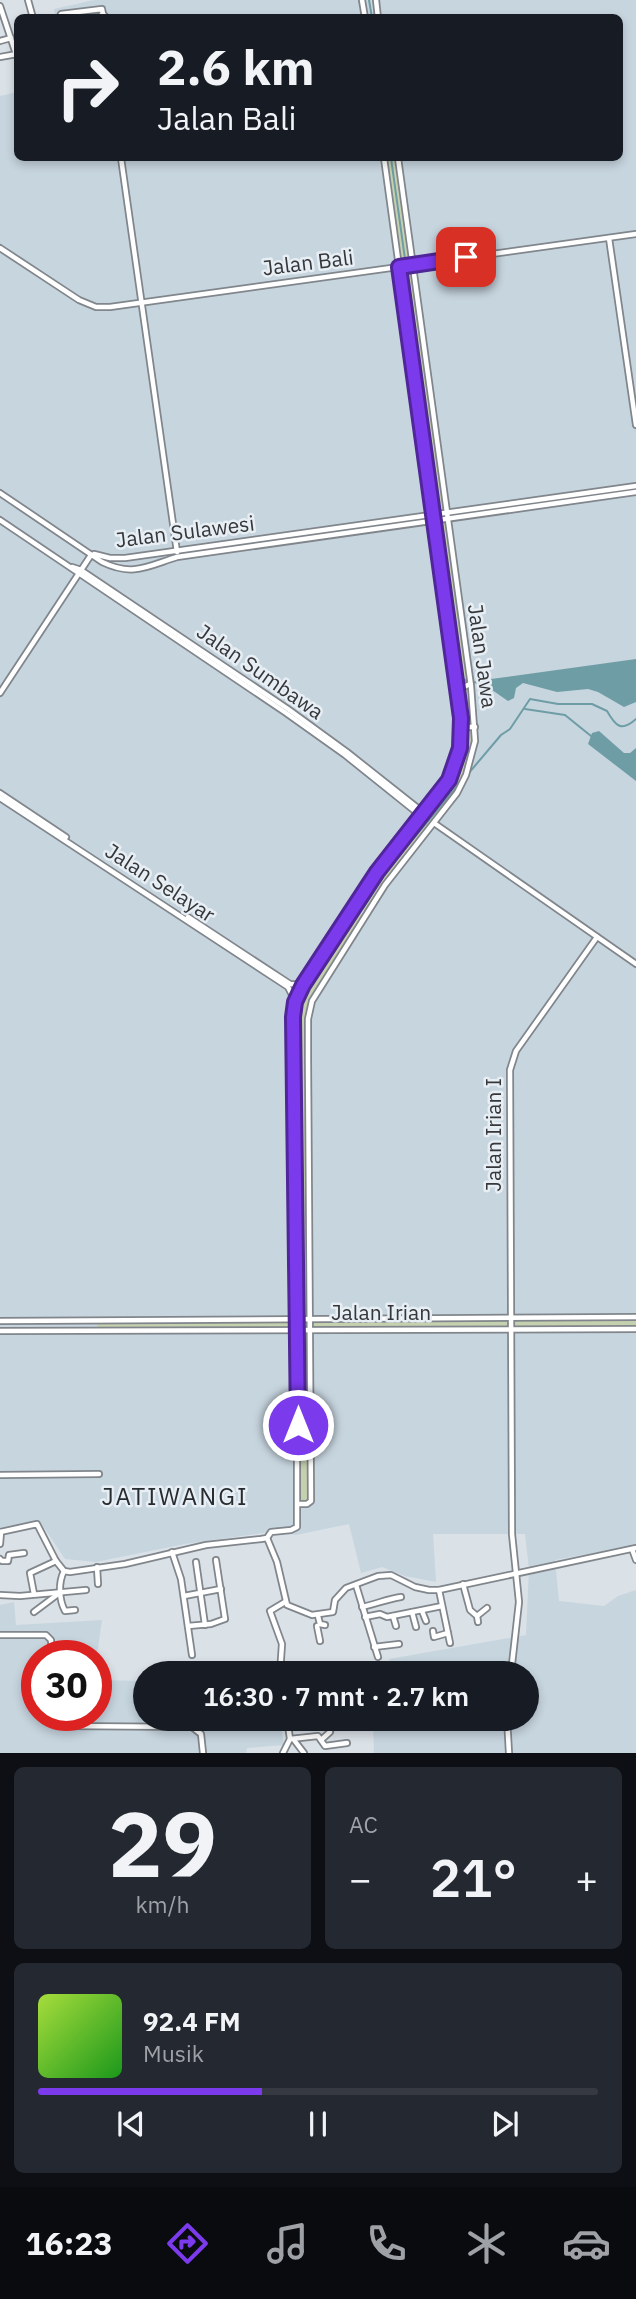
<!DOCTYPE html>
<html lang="id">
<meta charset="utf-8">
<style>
body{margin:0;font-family:"IBM Plex Sans",sans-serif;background:#242831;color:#f1f3f6;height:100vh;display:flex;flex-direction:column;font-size:26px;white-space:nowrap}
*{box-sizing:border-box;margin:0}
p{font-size:23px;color:#9ea1a6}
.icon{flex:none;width:38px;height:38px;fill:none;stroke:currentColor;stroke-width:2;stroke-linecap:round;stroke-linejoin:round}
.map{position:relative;height:1753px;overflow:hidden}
.drawer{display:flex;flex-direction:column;gap:14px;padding:14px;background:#0d0f14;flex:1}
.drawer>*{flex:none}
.hud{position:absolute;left:14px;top:14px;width:609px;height:147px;border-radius:10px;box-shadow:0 4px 10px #0003;background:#171b24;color:#f1f3f6;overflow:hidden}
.speed{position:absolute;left:21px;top:1640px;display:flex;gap:14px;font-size:35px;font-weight:700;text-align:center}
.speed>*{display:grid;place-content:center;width:91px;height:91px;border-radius:50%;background:#171b24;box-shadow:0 4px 10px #0003;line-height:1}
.speed .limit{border:10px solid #d22;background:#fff;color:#111}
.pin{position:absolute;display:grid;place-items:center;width:60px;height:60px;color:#fff;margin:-30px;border-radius:14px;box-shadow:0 4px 10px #0006}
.me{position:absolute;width:77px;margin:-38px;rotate:0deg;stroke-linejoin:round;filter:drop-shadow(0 0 5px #0008)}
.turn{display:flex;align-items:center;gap:24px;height:147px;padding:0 28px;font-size:32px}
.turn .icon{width:91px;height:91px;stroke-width:2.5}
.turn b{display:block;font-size:49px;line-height:60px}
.big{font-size:52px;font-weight:600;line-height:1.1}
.drawer .widget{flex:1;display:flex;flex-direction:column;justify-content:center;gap:10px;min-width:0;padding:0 24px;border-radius:10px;background:#242831}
.drawer .dial{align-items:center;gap:0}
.dial b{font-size:91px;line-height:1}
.song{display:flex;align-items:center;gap:21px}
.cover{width:84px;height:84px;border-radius:10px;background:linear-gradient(135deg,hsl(80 70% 55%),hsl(120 70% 35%))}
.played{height:7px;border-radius:4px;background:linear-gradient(90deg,#7c3aed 40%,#363941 40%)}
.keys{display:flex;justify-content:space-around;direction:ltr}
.heat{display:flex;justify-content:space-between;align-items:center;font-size:38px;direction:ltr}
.drawer .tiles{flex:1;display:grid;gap:14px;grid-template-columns:1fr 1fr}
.widget:last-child{grid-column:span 2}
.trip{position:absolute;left:133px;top:1661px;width:406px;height:70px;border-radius:35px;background:#171b24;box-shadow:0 4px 10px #0003;font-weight:600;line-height:70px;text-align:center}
.tab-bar{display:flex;height:112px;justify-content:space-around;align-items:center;background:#090b0e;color:#9ea1a6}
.tab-bar .icon{width:49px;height:49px}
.tab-bar .current{color:#7c3aed}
.tab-bar b{font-size:32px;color:#f1f3f6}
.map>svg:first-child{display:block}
.built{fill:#c7d5df}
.green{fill:#c5d0af}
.water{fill:#6f9da5}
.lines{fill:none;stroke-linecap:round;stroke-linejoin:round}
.stream{stroke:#6f9da5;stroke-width:2}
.minor-casing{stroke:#80868b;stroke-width:8}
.minor{stroke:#fff;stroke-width:4.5}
.route-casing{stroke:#51269a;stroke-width:18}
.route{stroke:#7c3aed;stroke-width:12}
.labels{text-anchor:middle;stroke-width:5;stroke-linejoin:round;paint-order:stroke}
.street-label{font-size:21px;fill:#35373a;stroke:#e7eef4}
.quarter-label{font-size:24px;letter-spacing:2px;fill:#262c30;stroke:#e7eef4}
</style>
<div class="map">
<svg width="636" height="1753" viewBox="0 0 636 1753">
<rect width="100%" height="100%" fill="#dae1e7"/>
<!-- built -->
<g class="built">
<polygon points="94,0 636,0 636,1545 555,1560 559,1601 604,1606 618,1596 636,1590 636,1753 374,1753 373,1725 396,1719 527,1718 527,1673 391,1673 389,1659 526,1635 529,1569 525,1534 433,1534 436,1582 405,1576 382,1567 361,1573 349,1524 296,1535 277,1531 185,1544 96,1562 65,1559 41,1523 0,1528 0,96 17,92 18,158 620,158 620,18 56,18 54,9"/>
<polygon points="14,1602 16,1625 102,1620 96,1662 96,1656 37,1656 37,1715 96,1715 96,1680 145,1681 145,1718 280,1719 284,1745 247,1748 246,1753 0,1753 0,1605"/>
</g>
<!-- green -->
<g class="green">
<polygon points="384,158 398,158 447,512 433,514"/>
<polygon points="448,519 475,727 472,759 457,793 385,885 367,913 355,905 390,855 449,780 461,738 434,521"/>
<polygon points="353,909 365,917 309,1008 309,1319 636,1317 636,1329 310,1330 311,1501 298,1504 297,1330 97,1331 97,1320 296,1319 293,1009 296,997"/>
</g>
<!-- water -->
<g class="water">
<polygon points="636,659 636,702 624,707 598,692 588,689 557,692 523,683 516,688 514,698 508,701 482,683 491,679"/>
<polygon points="599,731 624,753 630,753 636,748 636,781 588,744 592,733"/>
</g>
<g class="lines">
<!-- stream -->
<g class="stream">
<polyline points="369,0 372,18"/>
<polyline points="391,158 463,678 466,681"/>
<polyline points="473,682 482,683"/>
<polyline points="525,709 565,715 591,736"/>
<path d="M468 774 501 735 510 729 530 699 558 704H592L607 711C615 725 621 733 636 719"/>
<polyline points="363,908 387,870 459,784"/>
</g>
<!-- minor casing -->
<g class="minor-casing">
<g id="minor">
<polyline points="28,0 33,18"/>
<polyline points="362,0 365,18"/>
<polyline points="376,0 378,18"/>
<polyline points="0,6 16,54"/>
<polyline points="59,18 61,14 102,9 103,14"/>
<polyline points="97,18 103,14 107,18"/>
<polyline points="0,41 11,38"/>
<polyline points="0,57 17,54"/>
<polyline points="121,158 177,552"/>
<polyline points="609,238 636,425"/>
<polyline points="0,248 79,300 96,307 110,307 636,234"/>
<path d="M0 493 102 562C133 577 148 566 177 557L636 492"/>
<polyline points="0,520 286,713 345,755 421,816"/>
<polyline points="94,554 110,558 125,558 636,486"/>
<polyline points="72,567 81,570 288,709 347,752 424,813"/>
<polyline points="456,687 464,687 470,684"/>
<polyline points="0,693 91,555"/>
<polyline points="461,727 475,727"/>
<polyline points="0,793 66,837"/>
<polyline points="0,798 288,987 295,1001"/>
<polyline points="434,823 636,964"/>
<polyline points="188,917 290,984 302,985"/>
<polyline points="0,1321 636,1317"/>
<polyline points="0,1331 636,1329"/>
<polyline points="0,1475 99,1474"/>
<polyline points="298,1504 307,1504 311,1501 308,1060 308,1019 312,1001 385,885 457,793 466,775 475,741 471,686 398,158"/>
<path d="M0 1532 37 1524 56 1561 64 1571 70 1572 125 1564 206 1545 261 1539 267 1538 271 1532 291 1530 297 1527V1350L293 1009 296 997 303 985 377 872 449 780C459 760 462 740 461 718L384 158"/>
<polyline points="267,1538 277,1562 287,1605 312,1615 333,1612 335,1600 346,1588 378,1576 391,1575 415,1587 429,1590 439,1590 636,1548"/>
<polyline points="0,1544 1,1532"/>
<polyline points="632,1549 636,1560"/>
<polyline points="172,1552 181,1579 192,1655"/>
<polyline points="0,1559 2,1561 8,1561 9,1555 24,1553"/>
<polyline points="196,1562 205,1625"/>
<polyline points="97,1567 98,1584"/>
<path d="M64 1571C58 1583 59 1600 65 1611L75 1610"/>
<polyline points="463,1584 470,1610 477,1616 478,1622"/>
<polyline points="356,1585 378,1657"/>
<polyline points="439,1590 450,1643"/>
<polyline points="34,1594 30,1573 56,1561"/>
<polyline points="0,1595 20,1596 86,1590"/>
<polyline points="184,1596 221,1589"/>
<path d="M362 1607C376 1604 387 1599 401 1597"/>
<polyline points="422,1611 426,1621"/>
<polyline points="34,1612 58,1594"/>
<polyline points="412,1612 416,1627"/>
<polyline points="318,1616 320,1624 325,1625"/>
<polyline points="393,1616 396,1626"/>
<polyline points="477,1616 487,1608"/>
<polyline points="365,1617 380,1614 387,1617 442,1606"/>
<polyline points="188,1626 211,1624 225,1619 216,1560"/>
<polyline points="317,1626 320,1641"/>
<polyline points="433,1631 434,1637 448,1633"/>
<polyline points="0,1635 46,1635 51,1640 52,1656"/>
<polyline points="374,1647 399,1644"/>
<polyline points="280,1673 282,1644 270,1611 285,1602"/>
<polyline points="511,1673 519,1602 512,1534 510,1070 516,1051 597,937"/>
<polyline points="52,1715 56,1722 63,1726 192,1727 201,1734 203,1753"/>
<polyline points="507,1718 509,1753"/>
<polyline points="290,1739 318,1736 325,1746 347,1743"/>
<polyline points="294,1740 304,1753"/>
<polyline points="321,1740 330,1732"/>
<polyline points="283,1753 290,1739 287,1718"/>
</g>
</g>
<!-- minor -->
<use href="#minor" class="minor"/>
</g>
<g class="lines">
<!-- route casing -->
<g class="route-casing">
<polyline id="route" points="298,1425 293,1017 295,1002 303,985 377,872 449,780 460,748 461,718 399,267 466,257"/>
</g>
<!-- route -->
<use href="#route" class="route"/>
</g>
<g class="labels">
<!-- street labels -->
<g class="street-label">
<text transform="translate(308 263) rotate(-7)" y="7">Jalan Bali</text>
<text transform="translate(185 532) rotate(-7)" y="7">Jalan Sulawesi</text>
<text transform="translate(482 656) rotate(82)" y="7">Jalan Jawa</text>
<text transform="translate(260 672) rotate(35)" y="7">Jalan Sumbawa</text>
<text transform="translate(160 883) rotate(33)" y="7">Jalan Selayar</text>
<text transform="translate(494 1135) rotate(-90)" y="7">Jalan Irian I</text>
<text x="381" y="1320">Jalan Irian</text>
</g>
<!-- quarter labels -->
<g class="quarter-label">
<text x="175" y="1505">JATIWANGI</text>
</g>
</g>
</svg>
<div class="speed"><div class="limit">30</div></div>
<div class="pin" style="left:466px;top:257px;background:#d93025"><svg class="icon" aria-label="arrive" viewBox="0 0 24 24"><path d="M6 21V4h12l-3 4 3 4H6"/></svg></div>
<svg class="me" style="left:298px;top:1425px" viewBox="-20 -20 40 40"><circle r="17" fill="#7c3aed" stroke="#fff" stroke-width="3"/><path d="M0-11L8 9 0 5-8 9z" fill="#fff"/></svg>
<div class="trip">16:30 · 7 mnt · 2.7 km</div>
<div class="hud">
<div class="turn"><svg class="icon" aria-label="right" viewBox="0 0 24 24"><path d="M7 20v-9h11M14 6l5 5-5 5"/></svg><div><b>2.6 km</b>Jalan Bali</div></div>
</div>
</div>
<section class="drawer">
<div class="tiles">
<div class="widget dial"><b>29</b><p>km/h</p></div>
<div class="widget"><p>AC</p>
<div class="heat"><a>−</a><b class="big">21°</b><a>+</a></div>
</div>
<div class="widget">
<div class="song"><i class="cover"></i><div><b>92.4 FM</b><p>Musik</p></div></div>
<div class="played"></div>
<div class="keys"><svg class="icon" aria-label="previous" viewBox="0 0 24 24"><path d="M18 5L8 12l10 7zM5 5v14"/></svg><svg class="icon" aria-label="pause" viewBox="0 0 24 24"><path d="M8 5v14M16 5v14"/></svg><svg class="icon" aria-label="next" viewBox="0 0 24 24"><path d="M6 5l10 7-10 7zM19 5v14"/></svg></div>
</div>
</div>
</section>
<nav class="tab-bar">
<b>16:23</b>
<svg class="icon current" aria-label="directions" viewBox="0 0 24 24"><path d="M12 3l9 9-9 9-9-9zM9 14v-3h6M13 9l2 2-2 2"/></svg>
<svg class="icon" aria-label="music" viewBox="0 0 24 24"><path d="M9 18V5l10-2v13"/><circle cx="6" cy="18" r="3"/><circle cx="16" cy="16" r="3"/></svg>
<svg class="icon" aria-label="phone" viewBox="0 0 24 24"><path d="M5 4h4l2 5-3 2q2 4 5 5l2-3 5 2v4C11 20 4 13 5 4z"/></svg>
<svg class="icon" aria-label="climate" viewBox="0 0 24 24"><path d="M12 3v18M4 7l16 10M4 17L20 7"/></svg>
<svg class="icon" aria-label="car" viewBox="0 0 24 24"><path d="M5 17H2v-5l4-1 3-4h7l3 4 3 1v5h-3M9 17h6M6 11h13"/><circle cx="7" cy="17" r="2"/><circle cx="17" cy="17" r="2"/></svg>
</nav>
